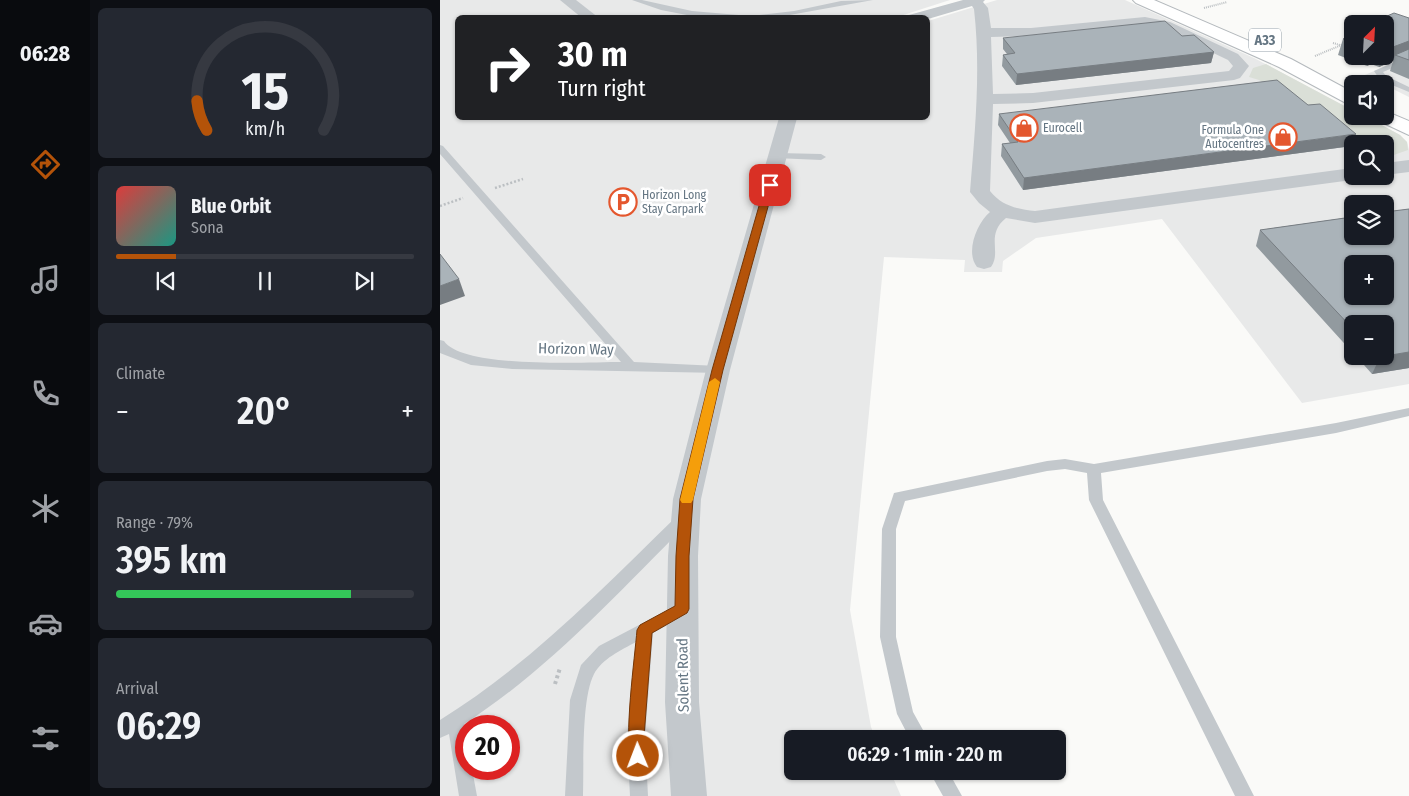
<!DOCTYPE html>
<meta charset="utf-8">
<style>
body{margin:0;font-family:"Fira Sans Condensed",sans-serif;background:#242831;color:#f1f3f6;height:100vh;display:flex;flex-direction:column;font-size:19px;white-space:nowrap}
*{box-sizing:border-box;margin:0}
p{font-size:16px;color:#9ea1a6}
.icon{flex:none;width:28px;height:28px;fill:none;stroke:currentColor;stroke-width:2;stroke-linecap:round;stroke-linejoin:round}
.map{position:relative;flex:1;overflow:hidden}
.drawer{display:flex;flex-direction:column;gap:8px;padding:8px;background:#0d0f14;width:350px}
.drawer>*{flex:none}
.hud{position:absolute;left:15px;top:15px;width:475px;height:105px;border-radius:8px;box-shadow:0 1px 4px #0004;background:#202124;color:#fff;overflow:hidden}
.needle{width:32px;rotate:24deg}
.tools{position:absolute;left:904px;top:15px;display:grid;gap:10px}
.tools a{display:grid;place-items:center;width:50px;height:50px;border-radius:8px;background:#171b24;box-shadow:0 1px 4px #0004;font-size:25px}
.speed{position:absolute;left:15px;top:715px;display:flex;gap:10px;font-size:25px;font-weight:700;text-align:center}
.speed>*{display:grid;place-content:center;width:65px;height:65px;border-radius:50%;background:#171b24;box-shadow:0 1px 4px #0004;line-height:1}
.speed .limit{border:8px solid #d22;background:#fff;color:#111}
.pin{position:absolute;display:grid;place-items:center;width:42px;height:42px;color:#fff;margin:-21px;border-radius:10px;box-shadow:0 2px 8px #0006}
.me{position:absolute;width:55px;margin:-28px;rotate:359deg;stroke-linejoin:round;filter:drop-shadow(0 0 4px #0008)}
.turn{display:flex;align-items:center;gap:18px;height:105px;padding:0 20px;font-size:22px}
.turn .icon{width:65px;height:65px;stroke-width:2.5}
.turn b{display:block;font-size:35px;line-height:42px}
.big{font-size:38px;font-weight:600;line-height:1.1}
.drawer .card{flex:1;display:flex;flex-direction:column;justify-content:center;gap:8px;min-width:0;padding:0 18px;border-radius:8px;background:#242831}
.drawer .dial{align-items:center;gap:0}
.dial svg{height:130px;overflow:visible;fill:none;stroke:#363941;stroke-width:7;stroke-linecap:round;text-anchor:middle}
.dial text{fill:#f1f3f6;stroke:none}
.song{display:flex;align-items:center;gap:15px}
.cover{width:60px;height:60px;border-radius:8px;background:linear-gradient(135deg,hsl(0 70% 55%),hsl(170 70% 35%))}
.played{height:5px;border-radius:2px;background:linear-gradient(90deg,#b45309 20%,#363941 20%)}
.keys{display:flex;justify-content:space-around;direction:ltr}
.heat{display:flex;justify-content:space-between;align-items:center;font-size:28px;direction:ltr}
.charge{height:8px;border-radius:4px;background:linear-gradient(90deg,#34c759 79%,#363941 0)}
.trip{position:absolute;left:344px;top:730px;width:282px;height:50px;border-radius:8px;background:#171b24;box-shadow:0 1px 4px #0004;font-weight:600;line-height:50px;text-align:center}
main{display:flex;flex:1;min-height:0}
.tab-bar{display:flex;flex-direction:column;width:90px;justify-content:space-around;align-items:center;background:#090b0e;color:#9ea1a6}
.tab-bar .icon{width:35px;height:35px}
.tab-bar .selected{color:#b45309}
.tab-bar b{font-size:22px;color:#f1f3f6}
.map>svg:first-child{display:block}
.built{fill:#e8e9e9;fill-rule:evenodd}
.green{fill:#dadfd7}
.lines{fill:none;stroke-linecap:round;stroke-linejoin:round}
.trunk-casing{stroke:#b4b9bd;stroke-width:2}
.path-far2{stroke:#bbbfc2;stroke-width:2;stroke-dasharray:1 1;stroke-linecap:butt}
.path-far1{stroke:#bbbfc2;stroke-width:2.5;stroke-dasharray:2 2;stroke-linecap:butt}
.path{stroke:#bbbfc2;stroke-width:4;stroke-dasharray:3 3;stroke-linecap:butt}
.service{fill:#c3c8cc;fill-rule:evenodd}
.minor{fill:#c3c8cc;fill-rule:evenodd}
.trunk{fill:#fff;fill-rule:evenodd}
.wall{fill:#929a9f}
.shaded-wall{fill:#777d82}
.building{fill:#aab3b9;stroke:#777d82;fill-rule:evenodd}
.route{fill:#b45309;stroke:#753606}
.slow{fill:#f59e0b}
.labels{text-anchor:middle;stroke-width:5;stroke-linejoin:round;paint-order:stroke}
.far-poi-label{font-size:12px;fill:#657683;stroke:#fff;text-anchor:start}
.shield{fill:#fff;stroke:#939fa8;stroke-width:1}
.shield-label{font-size:14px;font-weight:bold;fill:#657683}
.street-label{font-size:15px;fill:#657683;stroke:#fff}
</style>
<main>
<nav class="tab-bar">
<b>06:28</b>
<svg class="icon selected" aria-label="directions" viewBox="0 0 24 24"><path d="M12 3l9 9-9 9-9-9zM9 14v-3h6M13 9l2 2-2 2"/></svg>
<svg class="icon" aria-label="music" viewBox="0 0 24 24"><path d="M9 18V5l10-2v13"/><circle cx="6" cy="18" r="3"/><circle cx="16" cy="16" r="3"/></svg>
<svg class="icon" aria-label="phone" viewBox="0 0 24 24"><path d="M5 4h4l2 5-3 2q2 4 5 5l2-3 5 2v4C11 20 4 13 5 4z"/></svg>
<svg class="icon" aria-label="climate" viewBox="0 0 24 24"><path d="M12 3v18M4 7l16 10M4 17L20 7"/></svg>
<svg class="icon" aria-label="car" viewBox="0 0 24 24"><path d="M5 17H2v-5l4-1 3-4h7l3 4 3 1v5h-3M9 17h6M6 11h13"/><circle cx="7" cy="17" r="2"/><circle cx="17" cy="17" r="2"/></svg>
<svg class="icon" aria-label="filters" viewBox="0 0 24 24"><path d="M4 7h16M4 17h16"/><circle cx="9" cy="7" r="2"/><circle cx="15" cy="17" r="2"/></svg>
</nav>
<section class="drawer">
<div class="card dial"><svg viewBox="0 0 100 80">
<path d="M14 69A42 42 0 1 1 86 69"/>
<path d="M14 69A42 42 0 0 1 8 51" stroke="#b45309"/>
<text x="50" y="56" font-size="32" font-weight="700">15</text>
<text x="50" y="72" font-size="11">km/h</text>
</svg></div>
<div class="card">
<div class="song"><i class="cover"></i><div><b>Blue Orbit</b><p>Sona</p></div></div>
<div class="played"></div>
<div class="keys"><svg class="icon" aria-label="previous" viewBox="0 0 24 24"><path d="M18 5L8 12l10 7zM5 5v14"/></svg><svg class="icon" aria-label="pause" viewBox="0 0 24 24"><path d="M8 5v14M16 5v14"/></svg><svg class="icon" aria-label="next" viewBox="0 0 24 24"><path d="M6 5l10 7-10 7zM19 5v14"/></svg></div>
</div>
<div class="card"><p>Climate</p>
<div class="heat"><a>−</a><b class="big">20°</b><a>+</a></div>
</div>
<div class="card"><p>Range · 79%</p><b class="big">395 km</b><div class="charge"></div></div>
<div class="card"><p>Arrival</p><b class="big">06:29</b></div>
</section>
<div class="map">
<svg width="969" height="796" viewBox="0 0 969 796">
<rect width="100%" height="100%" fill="#fafaf8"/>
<!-- built -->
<g class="built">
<path d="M0 0H510L454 18H18V118H488V21L557 0H685L814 58 912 110V116H925L960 135 967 142 969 150V384L862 403 722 219 596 238 563 261 562 272H524L525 260 444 257 410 610 431 727 436 739H352V771H450L461 796H0ZM912 144H945V176H912ZM912 204H945V236H912ZM912 264H945V296H912ZM912 324H945V356H912ZM26 726H69V769H26Z"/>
<polygon points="969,55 969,97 925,75"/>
</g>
<!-- green -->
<polygon class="green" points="826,64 912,110 912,116 925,116 960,135 967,142 968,150 945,158 945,144 922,144 856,101 819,80 809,77 813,68"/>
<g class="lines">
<!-- trunk casing -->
<g class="trunk-casing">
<g id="trunk">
<polygon points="693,0 714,0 851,59 912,92 912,104 906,103 839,67 696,3"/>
<polygon points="945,111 969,121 969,135 937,120 935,116 945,116"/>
</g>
</g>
<!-- path-far2 -->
<g class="path-far2">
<polyline points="764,8 787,2"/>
<polyline points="893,43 900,45"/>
<polyline points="875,56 904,44"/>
</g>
<!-- path-far1 -->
<g class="path-far1">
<polyline points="55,188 83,179"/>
<polyline points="0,206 23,198"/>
</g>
<!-- path -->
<polyline class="path" points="115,684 120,668"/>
<!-- service -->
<g class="service">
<polygon points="192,0 202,0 252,11 310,16 354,11 401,1 433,0 333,18 252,16 221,10"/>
<polygon points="969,56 969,61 943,72 946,76 969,87 969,92 940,80 934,71"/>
<path d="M0 145 3 146 194 362 278 366 284 370 282 373 72 369 31 365 0 353V340L4 341C23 369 146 362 181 362L0 154Z"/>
<polygon points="338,153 381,154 386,157 381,160 335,158 333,156"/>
<polygon points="969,408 969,416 896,433 661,473 663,500 814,796 795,796 649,500 647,473 625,469 607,471 465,501 456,529 456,637 473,712 488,739 470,739 457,714 440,637 442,529 454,493 607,461 625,459 654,464 896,423"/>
<path d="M241 515 246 517 248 521 246 525C176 595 108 670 24 724L26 736V769H32L37 796H19L9 734 0 738V720C89 665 161 590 236 517Z"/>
<path d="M241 603 246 605 249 610 246 615 213 633 205 737 208 796H190L187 737 196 642C181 650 162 659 154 674 141 699 144 766 143 796H125L130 700 141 665 159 646Z"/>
<polygon points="489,771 508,771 522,796 503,796"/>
</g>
<!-- minor -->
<g class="minor">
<polygon points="120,0 136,0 159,18 142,18"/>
<path d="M523 0H545L543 2 548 8 551 28H591L705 17 730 22 798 54 809 66 800 78 794 80 593 103 553 104 550 191C562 206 577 209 595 211L912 168V176H920L912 180 595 223 566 218C545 235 562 252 551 267L544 269 537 267C525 252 537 223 550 212L539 203 530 192C535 131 541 70 534 9L532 6 488 19 467 18 469 15ZM705 25 721 28 788 60 793 66 789 71 593 93 553 94 551 37 591 36Z"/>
<polygon points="339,118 357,118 290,370 261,499 258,556 259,702 267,796 231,796 225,702 228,556 233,499 266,370"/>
<polygon points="969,160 969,172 945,175 945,163"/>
</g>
<!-- trunk -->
<use href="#trunk" class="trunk"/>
</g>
<!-- wall -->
<g class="wall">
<polygon points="969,18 969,79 950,71 953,61 939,67 931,64 927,66 898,55 903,39 912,35 912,56 945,56"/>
<polygon points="742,36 774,52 771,63 576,85 562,66 563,55 567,54 563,49 563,38"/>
<polygon points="559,114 913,144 912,146 583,190 561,156 562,144 570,143 558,125"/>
<polygon points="969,209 969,368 932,374 916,356 945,356 912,324 912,352 816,246 820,230"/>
</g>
<!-- shaded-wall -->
<g class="shaded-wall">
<polygon points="969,37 969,54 955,55 953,61 939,67 942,56 945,56 945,50"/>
<polygon points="774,52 771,63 576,85 577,74"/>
<polygon points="931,56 934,56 931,64 927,66"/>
<polygon points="916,134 912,146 583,190 584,178"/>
<polygon points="19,279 25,296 0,305 0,286"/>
<polygon points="969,352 969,368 932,374 940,357"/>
</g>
<!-- building -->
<g class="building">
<polygon points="954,13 969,18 969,41 945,50 945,24 929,24"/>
<polygon points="725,21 742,36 754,35 774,52 577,74 563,55 575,53 563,38"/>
<polygon points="912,35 912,42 903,39"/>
<polygon points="969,49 969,60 955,55"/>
<polygon points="837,80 868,105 880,104 916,134 584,178 562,144 578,142 559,114"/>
<path d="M969 209V352L945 356V324H912V328L820 230 912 217V236H945V212ZM912 264H945V296H912Z"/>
<polygon points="0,254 19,279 0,286"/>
</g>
<!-- route -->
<path class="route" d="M330 183 334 185 283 370 253 499 249 556V609L247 613 212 633 204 737 205 756 203 762 198 764 192 762C183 741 195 656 197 630L200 625 235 606 236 556 240 499 272 370 325 185Z"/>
<!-- slow -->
<polygon class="slow" points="275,378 280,382 253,500 251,503 242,503 240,500 269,382"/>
<!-- icons -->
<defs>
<g id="shop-ring" transform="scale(1.4375)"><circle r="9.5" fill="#fff" stroke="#e4572e" stroke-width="1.5"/><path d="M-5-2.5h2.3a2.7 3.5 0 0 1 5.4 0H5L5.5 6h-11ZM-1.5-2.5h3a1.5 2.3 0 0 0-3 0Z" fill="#e4572e"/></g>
<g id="parking-ring" transform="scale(1.4375)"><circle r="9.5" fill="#fff" stroke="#e4572e" stroke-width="1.5"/><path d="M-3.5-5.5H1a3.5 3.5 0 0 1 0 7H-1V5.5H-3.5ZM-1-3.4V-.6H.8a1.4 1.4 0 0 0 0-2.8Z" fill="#e4572e"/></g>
</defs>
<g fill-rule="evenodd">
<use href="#shop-ring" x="584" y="128"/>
<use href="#shop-ring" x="843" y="137"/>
<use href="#parking-ring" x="183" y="202"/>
</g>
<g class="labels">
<!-- far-poi labels -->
<g class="far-poi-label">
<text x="603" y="132">Eurocell</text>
<text x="824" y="134" text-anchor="end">Formula One<tspan x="824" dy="14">Autocentres</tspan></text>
<text x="202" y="199">Horizon Long<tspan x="202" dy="14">Stay Carpark</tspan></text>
</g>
<!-- shield labels -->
<rect class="shield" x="809" y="28.5" width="32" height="23" rx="4"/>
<g class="shield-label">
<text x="825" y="45">A33</text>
</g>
<!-- street labels -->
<g class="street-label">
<text transform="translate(136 349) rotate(1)" y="5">Horizon Way</text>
<text transform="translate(243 675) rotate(-91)" y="5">Solent Road</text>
</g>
</g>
</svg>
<div class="tools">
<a><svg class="needle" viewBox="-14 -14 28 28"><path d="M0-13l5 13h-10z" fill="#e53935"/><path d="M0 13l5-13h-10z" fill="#9ea1a6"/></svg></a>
<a><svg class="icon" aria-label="sound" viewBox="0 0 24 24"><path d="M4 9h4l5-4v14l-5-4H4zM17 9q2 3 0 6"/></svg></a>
<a><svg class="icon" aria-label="search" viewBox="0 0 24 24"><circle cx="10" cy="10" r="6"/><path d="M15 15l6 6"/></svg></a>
<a><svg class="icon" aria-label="layers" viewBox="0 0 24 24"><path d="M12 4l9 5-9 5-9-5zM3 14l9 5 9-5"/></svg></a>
<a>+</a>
<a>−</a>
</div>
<div class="speed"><div class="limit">20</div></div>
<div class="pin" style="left:330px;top:185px;background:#d93025"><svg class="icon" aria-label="arrive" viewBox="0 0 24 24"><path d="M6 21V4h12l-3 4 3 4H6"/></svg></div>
<svg class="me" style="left:198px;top:756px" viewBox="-20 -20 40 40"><circle r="17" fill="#b45309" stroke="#fff" stroke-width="3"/><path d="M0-11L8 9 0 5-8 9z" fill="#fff"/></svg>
<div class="trip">06:29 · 1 min · 220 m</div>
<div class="hud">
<div class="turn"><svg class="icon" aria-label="right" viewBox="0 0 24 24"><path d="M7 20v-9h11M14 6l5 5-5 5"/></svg><div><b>30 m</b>Turn right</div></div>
</div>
</div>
</main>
